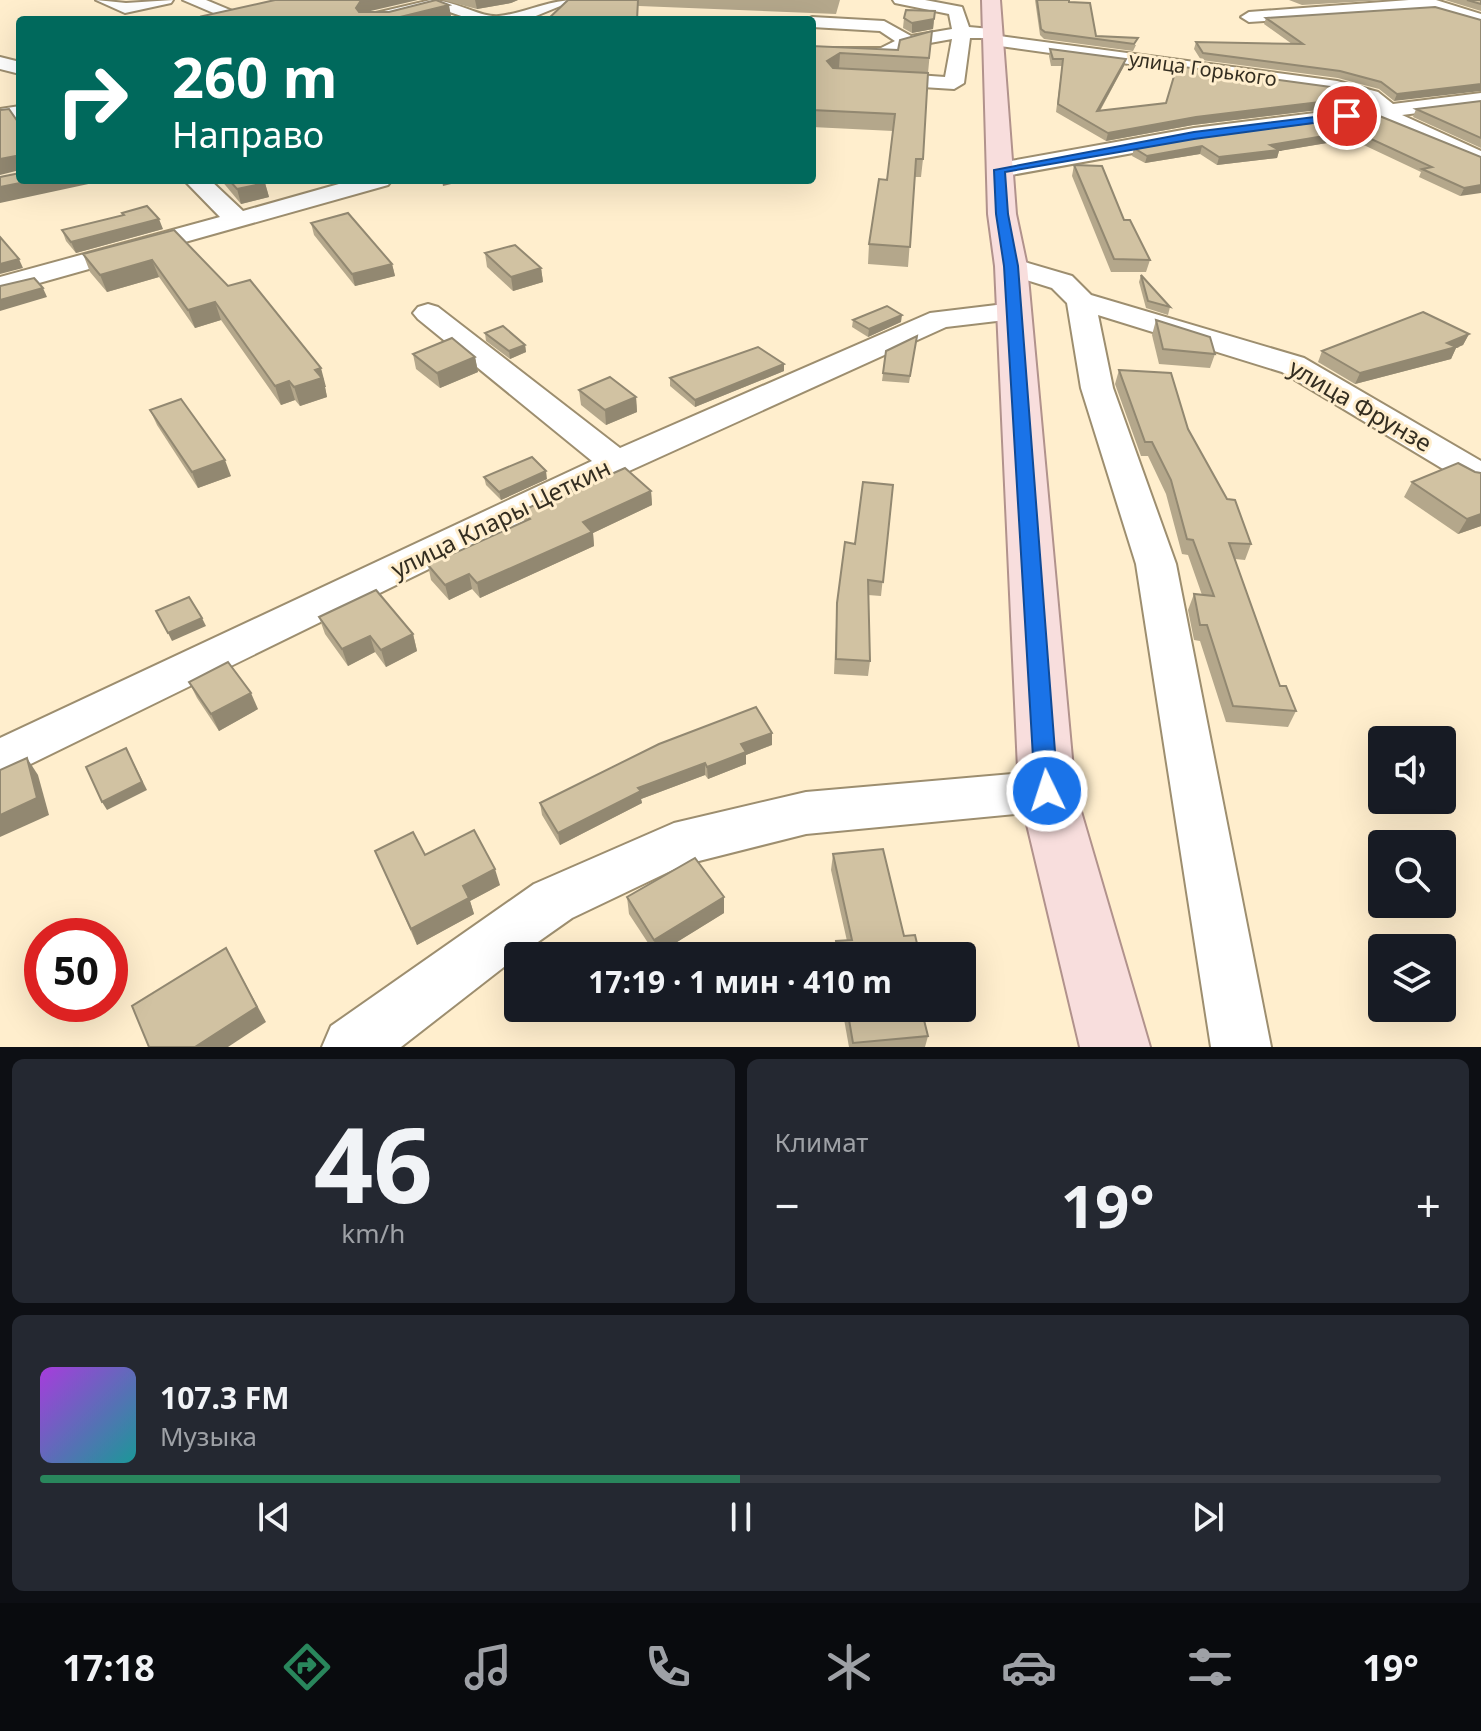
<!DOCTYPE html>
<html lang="ru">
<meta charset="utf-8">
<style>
body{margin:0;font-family:"Noto Sans",sans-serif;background:#242831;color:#f1f3f6;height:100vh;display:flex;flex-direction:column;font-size:30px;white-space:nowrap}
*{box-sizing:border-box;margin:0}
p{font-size:26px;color:#9ea1a6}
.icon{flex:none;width:44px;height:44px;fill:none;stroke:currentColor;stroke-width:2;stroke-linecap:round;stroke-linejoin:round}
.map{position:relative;height:1047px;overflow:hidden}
.panel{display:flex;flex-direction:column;gap:12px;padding:12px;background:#0d0f14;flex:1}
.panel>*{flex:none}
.top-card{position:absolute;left:16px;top:16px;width:800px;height:168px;border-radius:8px;box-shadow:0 8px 32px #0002;background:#00695c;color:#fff;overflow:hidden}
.buttons{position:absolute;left:1368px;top:726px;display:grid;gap:16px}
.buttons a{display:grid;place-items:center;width:88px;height:88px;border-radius:8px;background:#171b24;box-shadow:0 8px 32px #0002;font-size:40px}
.speed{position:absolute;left:24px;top:918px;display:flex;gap:16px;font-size:40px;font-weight:700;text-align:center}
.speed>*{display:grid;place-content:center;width:104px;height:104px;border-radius:50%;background:#171b24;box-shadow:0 8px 32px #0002;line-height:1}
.speed .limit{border:12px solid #d22;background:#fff;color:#111}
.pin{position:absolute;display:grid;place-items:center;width:68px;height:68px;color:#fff;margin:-34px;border:4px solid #fff;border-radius:50%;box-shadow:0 2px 8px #0007}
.me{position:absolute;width:88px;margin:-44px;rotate:356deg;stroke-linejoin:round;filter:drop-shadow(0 0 6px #0008)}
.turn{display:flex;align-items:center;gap:28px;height:168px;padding:0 24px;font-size:36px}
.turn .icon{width:104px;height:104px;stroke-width:2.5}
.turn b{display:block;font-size:56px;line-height:68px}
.big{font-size:60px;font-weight:700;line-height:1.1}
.panel .card{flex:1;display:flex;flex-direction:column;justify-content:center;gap:12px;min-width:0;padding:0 28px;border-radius:12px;background:#242831}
.panel .dial{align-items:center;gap:0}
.dial b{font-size:104px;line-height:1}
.song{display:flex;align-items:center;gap:24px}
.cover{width:96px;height:96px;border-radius:12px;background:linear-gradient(135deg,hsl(280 70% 55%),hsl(180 70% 35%))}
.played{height:8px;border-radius:4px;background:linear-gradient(90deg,#29865c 50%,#363941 50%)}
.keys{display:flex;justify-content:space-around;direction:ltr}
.heat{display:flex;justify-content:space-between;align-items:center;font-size:44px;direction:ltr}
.panel .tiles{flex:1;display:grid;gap:12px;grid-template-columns:1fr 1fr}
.card:last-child{grid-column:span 2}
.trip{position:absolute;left:504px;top:942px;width:472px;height:80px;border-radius:8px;background:#171b24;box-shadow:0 8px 32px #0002;font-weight:700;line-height:80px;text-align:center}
.menu{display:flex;height:128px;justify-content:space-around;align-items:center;background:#090b0e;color:#9ea1a6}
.menu .icon{width:56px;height:56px}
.menu .current{color:#29865c}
.menu b{font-size:36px;color:#f1f3f6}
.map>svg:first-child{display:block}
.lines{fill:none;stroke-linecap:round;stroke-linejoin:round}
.minor-casing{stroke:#9d8e6f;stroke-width:4}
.major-casing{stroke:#b1928c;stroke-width:4}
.minor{fill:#fff;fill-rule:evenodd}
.major{fill:#f8dedd;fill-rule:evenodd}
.wall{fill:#b4a78b}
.shaded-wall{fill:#928871}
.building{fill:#d1c2a2;stroke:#928871;stroke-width:2}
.route{fill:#1a73e8;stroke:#114b97;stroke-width:2}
.labels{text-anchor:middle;stroke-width:6;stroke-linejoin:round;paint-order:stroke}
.far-street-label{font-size:20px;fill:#342e21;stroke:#ffeecd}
.street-label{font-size:24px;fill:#342e21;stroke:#ffeecd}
</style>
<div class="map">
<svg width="1481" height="1047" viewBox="0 0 1481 1047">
<rect width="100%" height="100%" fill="#ffeecd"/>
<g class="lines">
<!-- minor casing -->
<g class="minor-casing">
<g id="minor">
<polygon points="96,0 126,3 173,0 171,3 125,13"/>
<polygon points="183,0 206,0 254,20 230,20"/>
<path d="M431 0C454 0 481 18 499 16 526 13 548 0 575 0L526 20H473L438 8 390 20H361L363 16Z"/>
<polygon points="893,0 925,0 962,7 969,27 991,29 992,35 1337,81 1378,92 1393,104 1481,93 1481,105 1402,115 1481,151 1481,166 1375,119 1194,142 1000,177 992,175 988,170 992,165 1000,163 1194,128 1372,106 1336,93 993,45 987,44 985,38 970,38 964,83 954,89 875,84 865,78 875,72 945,77 952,39 913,46 884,58 812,60 812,48 881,48 895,41 880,31 812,27 812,20 805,20 812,17 884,21 911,36 952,29 949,14 895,3"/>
<polygon points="1409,0 1436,0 1481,14 1481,24 1433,10 1249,22 1241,17 1249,12"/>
<polygon points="0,57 20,62 20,74 0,69"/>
<polygon points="20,106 20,118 0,121 0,109"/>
<polygon points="184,180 210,180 243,211 353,180 392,180 388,185 0,294 0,277 220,217"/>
<polygon points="1011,258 1072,276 1091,295 1304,358 1481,461 1481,487 1468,484 1282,372 1098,315 1113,388 1176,564 1271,1047 1211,1047 1136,564 1081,388 1067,303 1052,288 1001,272 997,266 1001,260"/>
<polygon points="1013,303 1023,306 1028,312 1023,318 946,327 629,471 0,779 0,738 592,461 418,319 413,313 418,307 428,304 438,307 620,448 930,313"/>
<polygon points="1047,771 1064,777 1072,791 1064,805 1047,811 806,834 683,865 572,918 518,956 401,1047 322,1047 331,1026 534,884 674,823 806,792"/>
</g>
</g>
<!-- major casing -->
<g class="major-casing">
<polygon id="major" points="982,0 1000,0 1016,214 1027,266 1075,791 1150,1047 1080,1047 1019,791 995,266 988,214"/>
</g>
<!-- minor -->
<use href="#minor" class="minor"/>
<!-- major -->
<use href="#major" class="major"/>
</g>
<!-- wall -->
<g class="wall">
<polygon points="442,0 518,0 511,3 477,9"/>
<polygon points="568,0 840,0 836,14 639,6"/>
<polygon points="1035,0 1069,0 1069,2 1096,36 1136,45 1133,51 1044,39 1040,35"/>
<polygon points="1289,0 1386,0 1302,5"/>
<polygon points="1445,0 1481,0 1481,11"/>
<polygon points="935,11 933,29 912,33 903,28 904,18"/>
<polygon points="1266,18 1481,20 1394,101 1379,89 1338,78 1201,60 1194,49 1196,42 1292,44 1264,24"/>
<polygon points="932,31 928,73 923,159 921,177 915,177 908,267 868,264 869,244 887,180 893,131 812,127 812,46 898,50"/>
<polygon points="1050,49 1126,59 1124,66 1100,111 1359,105 1193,125 1106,141 1056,112 1062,66 1051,66 1049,56"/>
<polygon points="1481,101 1481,148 1413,117 1416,109"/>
<polygon points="1377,115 1481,157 1460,196 1419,177 1421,172 1351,139 1279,151 1277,158 1217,165 1200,154 1145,163 1132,156 1134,148"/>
<polygon points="1074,165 1150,260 1146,272 1111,272 1072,176"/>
<polygon points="221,180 262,180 265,183 269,197 241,204"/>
<polygon points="311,223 392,264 395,276 355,286 314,235"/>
<polygon points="163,229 76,253 66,241 62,230"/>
<polygon points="174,230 326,387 325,387 327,397 300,406 295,400 281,405 221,320 195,328 159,277 107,292 90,272 83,254"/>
<polygon points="485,253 541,268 543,282 513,291 487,267"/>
<polygon points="1141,275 1170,307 1168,315 1146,308 1139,282"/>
<polygon points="853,320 901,322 868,337 852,327"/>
<polygon points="1156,320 1215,354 1210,368 1159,364 1152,335"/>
<polygon points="485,333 525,345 526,352 510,359 486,341"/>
<polygon points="1469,334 1463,345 1456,348 1451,359 1355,384 1318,362 1322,351"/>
<polygon points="917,336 909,383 882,381 886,351"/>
<polygon points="413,354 475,357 478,372 440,388 416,369"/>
<polygon points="1119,370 1188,429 1251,544 1245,560 1235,559 1280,686 1296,711 1288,727 1226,722 1200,641 1194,640 1188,610 1194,594 1202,595 1188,555 1182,554 1166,494 1148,456 1141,456 1115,384"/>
<polygon points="784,371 695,407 670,386 670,378"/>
<polygon points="579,390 636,397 637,412 606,425 581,405"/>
<polygon points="150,410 231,476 198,488 157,425"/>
<polygon points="484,477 547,479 501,500 486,485"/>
<polygon points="1412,482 1481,526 1458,534 1404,497"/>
<polygon points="893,485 881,596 868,595 870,661 868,676 834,674 837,603 855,544"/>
<polygon points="573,491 651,491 652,505 593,533 594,546 480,598 472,589 449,600 431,580 428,565 524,522 522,511"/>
<polygon points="319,617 413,634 417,651 386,667 375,652 348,666 325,634"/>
<polygon points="189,682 258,709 219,731 197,698"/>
<polygon points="772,745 746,755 746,764 708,779 705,775 641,799 642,803 560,845 542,815 540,803"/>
<polygon points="375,851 425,855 500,885 470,901 474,914 417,945"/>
<polygon points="833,854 904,936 920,956 834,956 836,941 847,941 831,870"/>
<polygon points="627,897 724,913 656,955 629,914"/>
<polygon points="842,1008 921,1008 928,1036 925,1047 849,1047"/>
</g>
<!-- shaded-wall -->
<g class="shaded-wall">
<polygon points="370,0 418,0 362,13 358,19 356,8 360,2"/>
<polygon points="475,0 518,0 511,3 477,9"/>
<polygon points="449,5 451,16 434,20 388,20"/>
<polygon points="934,19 933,29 912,33 912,23"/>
<polygon points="840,53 839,68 826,76 827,61"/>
<polygon points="1126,59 1124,66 1095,119 1097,111"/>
<polygon points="1481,84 1481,91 1394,101 1397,94"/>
<polygon points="1362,97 1359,105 1193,125 1106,141 1108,133 1196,117"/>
<polygon points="1354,131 1351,139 1279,151 1277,158 1217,165 1219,157 1270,145"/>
<polygon points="1202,146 1200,154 1145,163 1147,156"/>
<polygon points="16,156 20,170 0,175 0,159"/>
<polygon points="35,180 107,180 0,203 0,187"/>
<polygon points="442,180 468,180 443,186"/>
<polygon points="265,183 269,197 241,204 237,189"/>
<polygon points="1481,185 1481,193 1460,196 1464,188"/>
<polygon points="159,219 163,229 76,253 71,242"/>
<polygon points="19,259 23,268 0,274 0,264"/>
<polygon points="152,260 159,277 107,292 100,275"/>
<polygon points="392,264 395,276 355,286 352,274"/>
<polygon points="541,268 543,282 513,291 511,277"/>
<polygon points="43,288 47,297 0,311 0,300"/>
<polygon points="215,302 221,320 195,328 188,310"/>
<polygon points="902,315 901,322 868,337 869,329"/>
<polygon points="1469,334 1463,345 1456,348 1451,359 1355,384 1360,373"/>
<polygon points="525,345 526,352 510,359 509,351"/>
<polygon points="475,357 478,372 440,388 437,373"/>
<polygon points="784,364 784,371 695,407 695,400"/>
<polygon points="321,368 326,387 325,387 327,397 300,406 294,387 315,370"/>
<polygon points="289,381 295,400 281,405 275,386"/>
<polygon points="636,397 637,412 606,425 605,410"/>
<polygon points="225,460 231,476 198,488 192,472"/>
<polygon points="546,471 547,479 501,500 499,492"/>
<polygon points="651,491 652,505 593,533 594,546 480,598 477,583 583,522"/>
<polygon points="1481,514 1481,526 1458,534 1467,519"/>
<polygon points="469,574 472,589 449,600 445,585"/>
<polygon points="202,618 206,626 172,641 168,633"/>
<polygon points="413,634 417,651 386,667 381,650"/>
<polygon points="370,636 375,652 348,666 342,649"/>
<polygon points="251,693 258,709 219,731 211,714"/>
<polygon points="772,733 772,745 746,755 746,764 708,779 707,767 741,744"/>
<polygon points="126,748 147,790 107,810 102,802"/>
<polygon points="27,758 38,775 49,815 0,837 0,815"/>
<polygon points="705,763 705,775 641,799 642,803 560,845 558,833 638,788"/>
<polygon points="495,869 500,885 470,901 474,914 417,945 411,929 463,886"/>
<polygon points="724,897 724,913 656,955 654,940"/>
<polygon points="226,948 266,1022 228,1047 195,1047"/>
</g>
<!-- building -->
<g class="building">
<polygon points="275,0 370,0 360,2 356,8 359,12 389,12 436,0 449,5 388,20 213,20 203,16"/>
<polygon points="568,0 638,0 637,20 547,20"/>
<polygon points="1037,0 1069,0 1069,2 1090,3 1096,36 1138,38 1134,44 1045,32 1041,29"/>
<polygon points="1467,0 1481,0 1481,4"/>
<polygon points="1435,7 1481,20 1481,84 1397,94 1381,82 1340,71 1203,53 1196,42 1303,44 1266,18"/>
<polygon points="906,10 935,11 934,19 912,23 904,18"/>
<polygon points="932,31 929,58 840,53 827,61 833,68 928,73 923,159 916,159 910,247 869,244 879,179 887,180 895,114 812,110 812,46 898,50 900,40"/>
<polygon points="1050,49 1126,59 1097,111 1166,103 1177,66 1338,88 1362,97 1196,117 1108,133 1058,104 1063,59 1053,59"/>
<polygon points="1481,101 1481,138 1416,109"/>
<polygon points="9,109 18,122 20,122 20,163 17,163 16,156 0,159 0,110"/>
<polygon points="1377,115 1481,157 1481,185 1464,188 1422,169 1432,167 1354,131 1270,145 1279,150 1219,157 1202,146 1147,156 1134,148 1197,137"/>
<polygon points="1074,165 1102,166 1124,220 1130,220 1150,260 1114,259"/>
<polygon points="20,173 20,180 35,180 0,187 0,177"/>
<polygon points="229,180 262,180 265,183 237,189"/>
<polygon points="147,206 159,219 71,242 62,230 124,215 122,213"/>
<polygon points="348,213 392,264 352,274 311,223"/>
<polygon points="174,230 228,286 250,280 321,368 315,370 322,378 294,387 289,381 275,386 215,302 188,310 152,260 100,275 83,254"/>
<polygon points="0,237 19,259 0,264"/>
<polygon points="515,245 541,268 511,277 485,253"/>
<polygon points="1141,275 1170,307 1148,301"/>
<polygon points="34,278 43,288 0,300 0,286"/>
<polygon points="887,306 902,315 869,329 853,320"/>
<polygon points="1423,312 1469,334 1447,343 1456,347 1360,373 1322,351"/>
<polygon points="1156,320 1210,337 1215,354 1163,349"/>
<polygon points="503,326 525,345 509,351 485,333"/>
<polygon points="917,336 910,376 883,373 886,351"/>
<polygon points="452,338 475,357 437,373 413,354"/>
<polygon points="758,347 784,364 695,400 670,378"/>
<polygon points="1119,370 1171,373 1188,429 1227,499 1235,500 1251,544 1229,543 1280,686 1286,686 1296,711 1233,706 1207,625 1200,625 1194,594 1214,596 1193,540 1187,539 1171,480 1152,442 1145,442"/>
<polygon points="610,377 636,397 605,410 579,390"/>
<polygon points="181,399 225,460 192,472 150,410"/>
<polygon points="532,457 546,471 499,492 484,477"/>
<polygon points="1458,463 1475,472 1481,473 1481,514 1467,519 1412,482"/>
<polygon points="625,468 651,491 583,522 592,532 477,583 469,574 445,585 428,565 530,519 522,511 570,488 573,491"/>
<polygon points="863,482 893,485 883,582 868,580 870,661 836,659 837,603 845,542 855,544"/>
<polygon points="376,590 413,634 381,650 370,636 342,649 319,617"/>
<polygon points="189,597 202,618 168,633 156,611"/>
<polygon points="228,662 251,693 211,714 189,682"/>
<polygon points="756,707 772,733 741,744 746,752 707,767 705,763 638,788 641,791 558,833 540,803 659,744"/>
<polygon points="126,748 142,782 102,802 86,767"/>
<polygon points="27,758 37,798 0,815 0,770"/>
<polygon points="474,830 495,869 463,886 469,898 411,929 375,851 413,832 425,855"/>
<polygon points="883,849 904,936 915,935 920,956 838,956 836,941 852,940 833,854"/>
<polygon points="695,858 724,897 654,940 627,897"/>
<polygon points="226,948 257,1007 195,1047 149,1047 132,1006"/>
<polygon points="847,1008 921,1008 928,1036 853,1043"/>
</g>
<!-- route -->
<polygon class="route" points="1347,113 1352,116 1351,118 1194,139 1005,172 1008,214 1018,266 1058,791 1055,798 1047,801 1038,798 1035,791 1004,266 996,214 994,170 1194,132"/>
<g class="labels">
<!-- far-street labels -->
<g class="far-street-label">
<text transform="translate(1203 69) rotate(8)" y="7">улица Горького</text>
</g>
<!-- street labels -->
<g class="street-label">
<text transform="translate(1360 406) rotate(30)" y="8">улица Фрунзе</text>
<text transform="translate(501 519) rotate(-26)" y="8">улица Клары Цеткин</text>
</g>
</g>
</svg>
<div class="buttons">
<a><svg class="icon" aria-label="sound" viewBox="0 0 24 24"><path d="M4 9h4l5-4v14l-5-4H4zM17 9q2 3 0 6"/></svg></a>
<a><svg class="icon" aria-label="search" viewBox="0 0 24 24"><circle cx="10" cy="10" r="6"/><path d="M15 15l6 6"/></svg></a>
<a><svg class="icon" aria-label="layers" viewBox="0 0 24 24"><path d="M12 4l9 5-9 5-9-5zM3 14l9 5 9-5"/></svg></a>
</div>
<div class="speed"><div class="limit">50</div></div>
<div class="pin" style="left:1347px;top:116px;background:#d93025"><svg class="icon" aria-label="arrive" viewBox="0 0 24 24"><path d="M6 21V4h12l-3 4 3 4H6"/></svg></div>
<svg class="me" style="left:1047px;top:791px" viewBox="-20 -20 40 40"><circle r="17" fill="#1a73e8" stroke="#fff" stroke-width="3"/><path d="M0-11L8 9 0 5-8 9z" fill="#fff"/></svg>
<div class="trip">17:19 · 1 мин · 410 m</div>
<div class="top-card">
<div class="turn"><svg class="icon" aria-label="right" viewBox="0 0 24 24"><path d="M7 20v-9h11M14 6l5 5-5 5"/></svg><div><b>260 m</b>Направо</div></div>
</div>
</div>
<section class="panel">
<div class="tiles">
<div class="card dial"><b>46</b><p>km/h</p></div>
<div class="card"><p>Климат</p>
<div class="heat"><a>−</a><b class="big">19°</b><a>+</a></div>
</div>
<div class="card">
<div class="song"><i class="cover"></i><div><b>107.3 FM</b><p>Музыка</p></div></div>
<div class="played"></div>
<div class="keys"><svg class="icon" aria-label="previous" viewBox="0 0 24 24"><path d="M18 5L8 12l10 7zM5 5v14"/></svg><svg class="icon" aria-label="pause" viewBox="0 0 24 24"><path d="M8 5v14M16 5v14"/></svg><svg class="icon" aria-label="next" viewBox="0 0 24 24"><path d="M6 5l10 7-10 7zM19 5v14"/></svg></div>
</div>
</div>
</section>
<nav class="menu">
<b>17:18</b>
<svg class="icon current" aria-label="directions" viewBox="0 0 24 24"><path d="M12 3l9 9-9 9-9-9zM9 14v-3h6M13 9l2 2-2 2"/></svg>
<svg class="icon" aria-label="music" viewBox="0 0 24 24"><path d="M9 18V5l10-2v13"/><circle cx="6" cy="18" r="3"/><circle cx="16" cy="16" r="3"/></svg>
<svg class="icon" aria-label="phone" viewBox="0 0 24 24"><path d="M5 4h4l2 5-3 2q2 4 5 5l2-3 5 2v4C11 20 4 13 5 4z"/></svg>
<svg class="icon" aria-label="climate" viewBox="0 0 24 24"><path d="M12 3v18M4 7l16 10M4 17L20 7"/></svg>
<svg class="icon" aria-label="car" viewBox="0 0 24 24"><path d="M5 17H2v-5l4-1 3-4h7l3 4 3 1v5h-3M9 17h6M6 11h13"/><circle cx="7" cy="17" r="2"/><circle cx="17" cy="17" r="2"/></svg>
<svg class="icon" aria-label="filters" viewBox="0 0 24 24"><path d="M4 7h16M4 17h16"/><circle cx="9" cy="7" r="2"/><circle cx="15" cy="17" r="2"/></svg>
<b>19°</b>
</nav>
